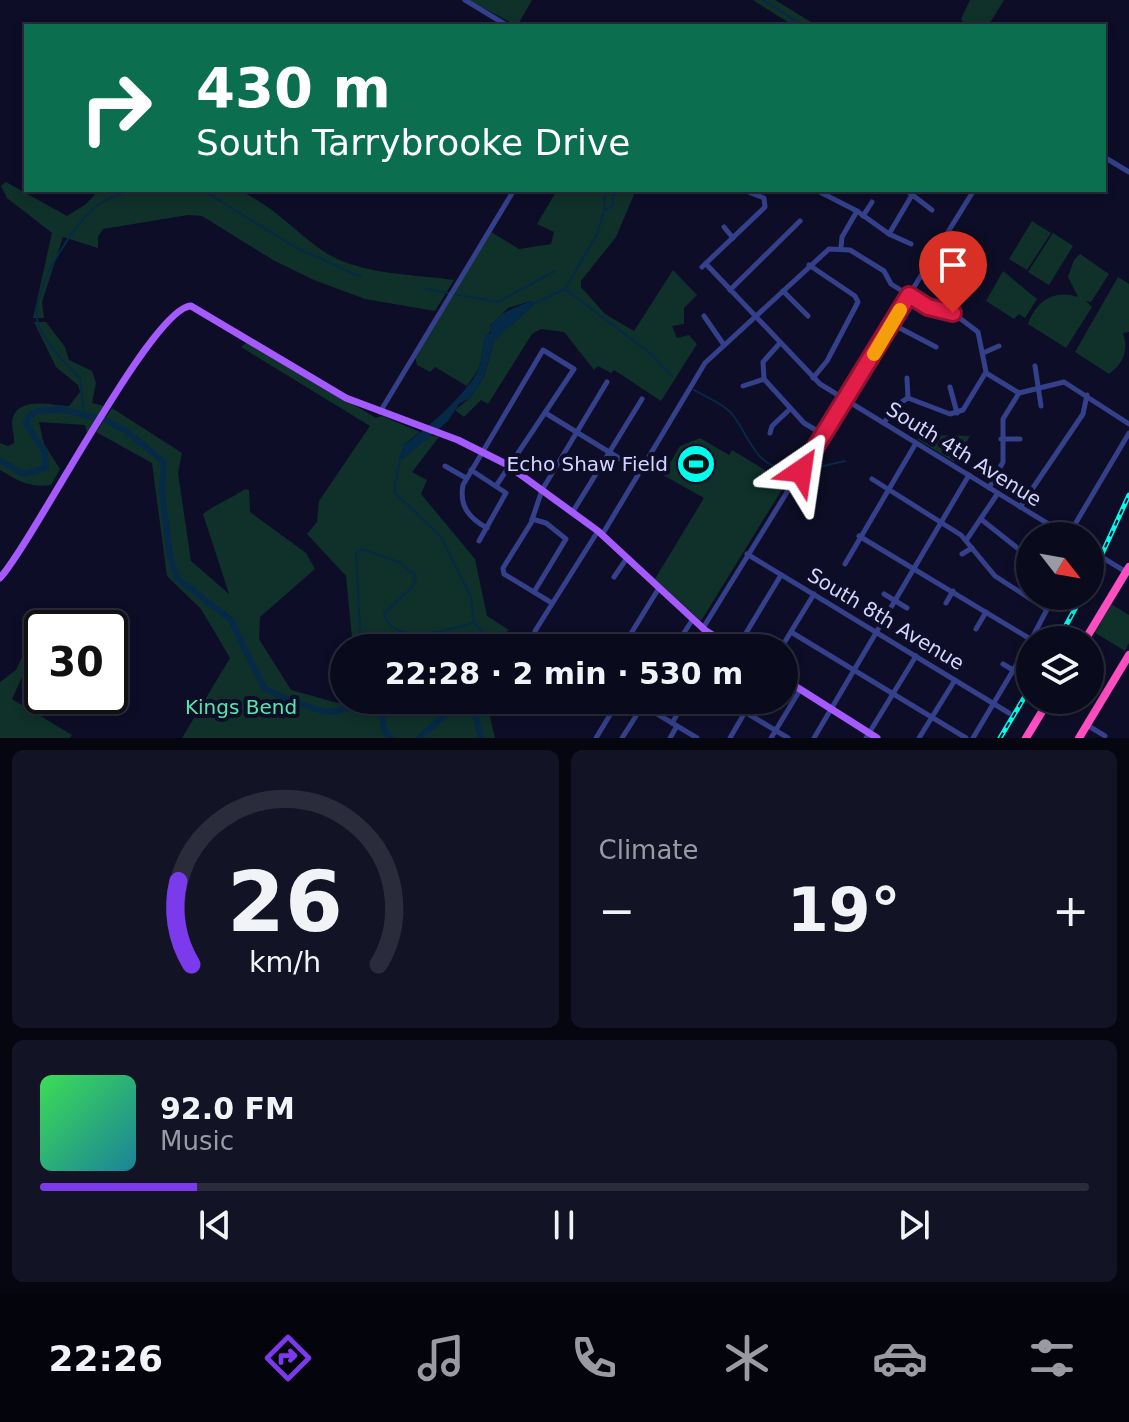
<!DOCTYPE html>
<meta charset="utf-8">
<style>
body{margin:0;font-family:"DejaVu Sans",sans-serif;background:#131326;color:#f1f3f6;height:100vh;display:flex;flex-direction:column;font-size:30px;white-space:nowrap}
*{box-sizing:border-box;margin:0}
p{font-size:26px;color:#999aa4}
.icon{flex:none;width:44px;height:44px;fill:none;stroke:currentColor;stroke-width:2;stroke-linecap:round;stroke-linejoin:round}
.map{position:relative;height:738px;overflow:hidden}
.side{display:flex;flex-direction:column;gap:12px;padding:12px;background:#060610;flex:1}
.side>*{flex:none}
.hud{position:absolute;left:24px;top:24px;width:1082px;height:168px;border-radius:0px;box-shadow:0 4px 12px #0003,0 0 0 2px #2a2b3b;background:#0b6e4f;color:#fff;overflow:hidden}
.needle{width:52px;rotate:121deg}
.buttons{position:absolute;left:1016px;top:522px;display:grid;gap:16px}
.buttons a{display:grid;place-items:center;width:88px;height:88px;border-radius:50%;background:#0a0a1d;box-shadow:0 4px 12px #0003,0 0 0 2px #2a2b3b;font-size:40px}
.speed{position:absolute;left:24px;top:610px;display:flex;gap:16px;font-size:40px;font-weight:700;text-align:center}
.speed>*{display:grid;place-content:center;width:104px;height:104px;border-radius:50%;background:#0a0a1d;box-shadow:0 4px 12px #0003,0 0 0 2px #2a2b3b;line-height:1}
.speed .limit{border:4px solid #111;border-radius:12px;background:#fff;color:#111}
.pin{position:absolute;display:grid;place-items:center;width:68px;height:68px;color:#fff;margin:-82px -34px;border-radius:50% 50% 50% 0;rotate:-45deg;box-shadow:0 0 8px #0007}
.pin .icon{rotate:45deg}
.me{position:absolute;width:88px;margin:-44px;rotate:32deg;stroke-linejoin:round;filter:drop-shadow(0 0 6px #0008)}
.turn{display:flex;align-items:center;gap:28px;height:168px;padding:0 40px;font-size:36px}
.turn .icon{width:104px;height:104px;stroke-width:2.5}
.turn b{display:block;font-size:56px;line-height:68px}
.big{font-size:60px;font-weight:800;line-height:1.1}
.side .tile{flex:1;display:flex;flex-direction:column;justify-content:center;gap:12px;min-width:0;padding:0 28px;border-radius:12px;background:#131326}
.side .dial{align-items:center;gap:0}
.dial svg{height:208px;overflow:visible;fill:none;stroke:#2a2b3b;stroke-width:7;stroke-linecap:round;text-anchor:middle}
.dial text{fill:#f1f3f6;stroke:none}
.song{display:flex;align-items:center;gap:24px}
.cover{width:96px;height:96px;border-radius:12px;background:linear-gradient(135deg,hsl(130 70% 55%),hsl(190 70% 35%))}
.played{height:8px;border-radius:4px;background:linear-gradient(90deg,#7c3aed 15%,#2a2b3b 15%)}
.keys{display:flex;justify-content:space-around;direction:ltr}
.heat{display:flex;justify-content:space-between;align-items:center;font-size:44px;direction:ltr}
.side .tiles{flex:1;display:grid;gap:12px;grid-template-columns:1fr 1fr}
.tile:last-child{grid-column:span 2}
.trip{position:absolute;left:330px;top:634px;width:468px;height:80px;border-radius:40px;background:#0a0a1d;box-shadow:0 4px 12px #0003,0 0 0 2px #2a2b3b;font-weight:800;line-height:80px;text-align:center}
.tab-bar{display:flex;height:128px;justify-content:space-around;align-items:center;background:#04040c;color:#999aa4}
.tab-bar .icon{width:56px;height:56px}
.tab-bar .active{color:#7c3aed}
.tab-bar b{font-size:36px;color:#f1f3f6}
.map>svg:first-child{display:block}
.green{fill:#0f312a}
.water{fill:#062947}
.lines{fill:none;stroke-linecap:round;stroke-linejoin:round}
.stream{stroke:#062947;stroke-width:2}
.river{stroke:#062947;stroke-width:6}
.minor{stroke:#34408a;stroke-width:5}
.major{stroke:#a55aff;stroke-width:7}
.highway{stroke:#ff4ec1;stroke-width:8}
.rail-casing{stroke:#00feec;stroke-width:5}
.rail{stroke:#0d0d27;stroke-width:2;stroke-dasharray:6;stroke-linecap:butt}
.route-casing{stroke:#92132f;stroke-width:20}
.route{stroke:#e11d48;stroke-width:14}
.slow{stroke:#f59e0b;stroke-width:14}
.labels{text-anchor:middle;stroke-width:8;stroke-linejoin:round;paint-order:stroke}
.street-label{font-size:20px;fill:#d3d5ff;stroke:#0d0d27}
.poi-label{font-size:20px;fill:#d3d5ff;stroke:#0d0d27;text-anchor:end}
.park-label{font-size:20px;fill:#54e9ab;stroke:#0d0d27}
</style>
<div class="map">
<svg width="1129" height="738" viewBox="0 0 1129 738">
<rect width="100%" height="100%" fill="#0d0d27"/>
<!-- green -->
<g class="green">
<polygon points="469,0 532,0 517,26"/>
<polygon points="753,0 775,0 816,25 794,26"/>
<polygon points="970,0 1004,0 988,26 966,26 961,19"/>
<path d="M6 182 67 216 86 204 99 190C124 190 221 184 239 191 272 204 295 232 323 251 359 275 413 274 454 280L435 311 365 299 314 280 273 260 202 216 188 215 103 229 98 237V248L63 237 42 302 44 318H33L52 233 7 198 1 186Z"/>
<path d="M557 190H636L616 237 581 281V287L605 314 634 331 673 270 697 295 684 308V324L672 326 677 338 689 335 697 344 661 401 614 370 611 373 598 366 594 370 564 332 541 329 532 334 488 404 481 400 464 417 455 410 470 398 484 377 494 341 531 301 508 308 490 326 492 330C481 340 484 347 481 361 480 370 471 379 467 386L435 367 430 372 417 365 415 356 491 232 519 249 551 244 554 232 537 224Z"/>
<polygon points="1032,221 1051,233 1027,270 1009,259"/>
<polygon points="1053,233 1073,246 1049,285 1028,272"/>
<path d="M1080 254 1109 274 1091 302 1086 301 1092 307 1066 348 1028 324C1036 301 1054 289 1078 297L1068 277 1074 260Z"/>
<polygon points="1003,271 1037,299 1025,318 1019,314 1014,319 986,301"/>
<path d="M1118 277 1129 284V332L1123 333C1129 350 1123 364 1109 374L1075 352Z"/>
<path d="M34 322H46L65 347 69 360 92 371 96 383 92 403 104 406 87 433 85 425 39 422 44 444 60 469 51 485C30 488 18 481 0 470V443L8 446 14 443C15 435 10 425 13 417 21 396 53 406 69 406L80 392 78 385 56 367Z"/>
<polygon points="248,341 376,418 382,416 420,432 403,445 402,459 429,435 439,437 412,472 427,480 421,494 475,559 487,616 509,630 500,636 500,648 353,648 346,576 307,534 317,522 319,501 370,426 241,347"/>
<path d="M112 408 182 453 178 473 191 561 229 594 203 514C217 503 231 499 245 489L249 490 250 512 306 553 315 569 260 617 259 639 291 690 338 703 344 697V700H486L495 738H182L230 658 201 609 167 576 152 463 96 432Z"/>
<polygon points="929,435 970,436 954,462 917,439"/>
<polygon points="700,438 729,455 732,450 786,483 701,621 655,579 704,498 663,475 680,446"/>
<polygon points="1111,604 1129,615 1129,643 1125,651 1094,632"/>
<polygon points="26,649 33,653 12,699 72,735 70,738 0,738 0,682 16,670"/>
</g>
<!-- water -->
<path class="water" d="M531 301 534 305 494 341 484 377 470 398 459 404 448 421 402 460 403 445C424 432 478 385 481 361 483 352 482 345 485 335L491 333 490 327C502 310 513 309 531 301Z"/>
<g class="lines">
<!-- stream -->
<g class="stream">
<polyline points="763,0 804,26"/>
<polyline points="202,190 295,247 361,277"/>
<polyline points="606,210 613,205 613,196 619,190"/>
<polyline points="426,289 498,302 555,271"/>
<polyline points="565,289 650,353 672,376"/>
<polyline points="533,304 565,289 597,234 604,211 605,190"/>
<path d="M694 390C706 397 724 404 732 414 751 437 756 475 797 467"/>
<path d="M84 415 80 378C64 363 46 344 38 324 28 294 74 222 98 205 110 196 124 194 138 190"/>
<polyline points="405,451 401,454 394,492 441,537 471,597 474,623 486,636 483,648"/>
<polyline points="819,467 845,461"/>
<path d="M361 648 356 554 362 549 399 562 416 576 414 585 384 614C395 648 450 629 473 623"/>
<polyline points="356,703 357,700"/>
</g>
<!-- river -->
<g class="river">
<path d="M0 460 23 474 46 468 45 453 26 423 29 416 38 411 60 409 105 420 125 430 164 462 162 490 170 557 177 578 231 620 264 688C276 695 316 711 330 712 350 712 364 691 382 712L384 730 391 738"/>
<polyline points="465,700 474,710 481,738"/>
<polyline points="419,738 463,700"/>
</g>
<!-- minor -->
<g class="minor">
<polyline points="465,0 508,26"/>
<polyline points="1104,157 1129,172"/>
<polyline points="816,190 857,211 889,234 915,190"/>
<polyline points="906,190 932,210"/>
<polyline points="863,216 872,202"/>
<polyline points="724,227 733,238"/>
<polyline points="889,234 911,244"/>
<polyline points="841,247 842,237 857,211"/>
<polyline points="707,265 820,384 1068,536"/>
<polyline points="809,265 855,296 858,302 827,361 813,378"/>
<polyline points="702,267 765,207 764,198 746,191"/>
<polyline points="730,290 800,221"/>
<polyline points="783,291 808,316"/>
<polyline points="704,316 724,345"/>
<polyline points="892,324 936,347"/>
<polyline points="983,353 999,346"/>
<polyline points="1035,366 1041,406"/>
<polyline points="986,373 1019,393"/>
<polyline points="907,378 908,398"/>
<polyline points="764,379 804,423 824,435"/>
<polyline points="743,386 764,379 763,362 780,343"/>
<polyline points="950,387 957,413"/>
<polyline points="1019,393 1064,382 1129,424"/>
<polyline points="380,412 514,190"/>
<polyline points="547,414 640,471"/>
<polyline points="770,433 772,426 790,409"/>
<polyline points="1001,439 1020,439"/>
<polyline points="445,466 466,478"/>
<polyline points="471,470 506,493 479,541"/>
<polyline points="872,479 961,535 995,576 1046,609"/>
<polyline points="989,488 1003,462 1003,419 1019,393"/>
<polyline points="1020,507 1083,414 1087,395"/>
<polyline points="572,513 642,399"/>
<polyline points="532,519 546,523 566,539 534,592"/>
<polyline points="982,520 1030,558"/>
<path d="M487 528C469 518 459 506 463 485L543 350 574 369 496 486"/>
<polyline points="602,535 705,363 829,249 850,250 884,271 891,284 928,307 953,313 978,332 986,372 963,410 950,414 908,398 895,406 884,423"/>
<polyline points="859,536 1032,640"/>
<polyline points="1068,536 1129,433"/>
<polyline points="967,539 998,493"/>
<polyline points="1090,550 1128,573"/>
<polyline points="747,554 1009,713"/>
<polyline points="962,554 972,548"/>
<polyline points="845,564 916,443"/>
<polyline points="614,577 627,558"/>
<polyline points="884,594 907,608"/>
<polyline points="552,603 504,574 503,568 531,523 542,490 607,382"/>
<polyline points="946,603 953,591"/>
<polyline points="703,628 974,190"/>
<polyline points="976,629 986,612"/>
<polyline points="791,632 966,738"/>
<polyline points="1031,640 1054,596"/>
<polyline points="547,648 536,640 535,631 598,531"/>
<polyline points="622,648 659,588"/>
<polyline points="674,648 693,619"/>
<polyline points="718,648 722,641"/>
<polyline points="737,648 781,575"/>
<polyline points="781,648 814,594"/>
<polyline points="1003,664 1013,670"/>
<polyline points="634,700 697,738"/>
<polyline points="745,712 788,738"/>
<polyline points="672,723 686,700"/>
<polyline points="1087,725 1105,736"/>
<polyline points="596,738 619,700"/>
<polyline points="622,738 643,705"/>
<polyline points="670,738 677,726"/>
<polyline points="730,738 752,700"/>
<polyline points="771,738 800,690"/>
<polyline points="814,738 969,475"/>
<polyline points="866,738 916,656"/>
<polyline points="919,738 955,680"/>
<polyline points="973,738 1030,642"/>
</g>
<!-- major -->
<g class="major">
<path d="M0 578C35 539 152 307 191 306L346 398 458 440 506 464 598 531 706 631 734 648"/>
<polyline points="784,679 877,738"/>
</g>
<!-- highway -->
<g class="highway">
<polyline points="1085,640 1129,567"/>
<polyline points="1026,738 1049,700"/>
<polyline points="1079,738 1129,655"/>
</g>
<!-- rail casing -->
<g class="rail-casing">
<g id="rail">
<polyline points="1090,580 1129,495"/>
<polyline points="1058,640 1082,596"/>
<polyline points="1000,738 1030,688"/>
</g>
</g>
<!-- rail -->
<use href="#rail" class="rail"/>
</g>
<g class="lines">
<!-- route casing -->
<g class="route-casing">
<polyline id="route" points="801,471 909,295 928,307 953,313"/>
</g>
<!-- route -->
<use href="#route" class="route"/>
<!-- slow -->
<polyline class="slow" points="874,354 900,310"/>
</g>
<!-- icons -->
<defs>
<g id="stadium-disc" transform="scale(2)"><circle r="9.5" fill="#00feec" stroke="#0d0d27"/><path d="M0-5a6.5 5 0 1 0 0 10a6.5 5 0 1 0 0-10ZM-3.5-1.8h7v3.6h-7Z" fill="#111"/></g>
</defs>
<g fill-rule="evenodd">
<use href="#stadium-disc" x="696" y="464"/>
</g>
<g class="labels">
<!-- street labels -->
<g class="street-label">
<text transform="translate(964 454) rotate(32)" y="7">South 4th Avenue</text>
<text transform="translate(886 619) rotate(31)" y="7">South 8th Avenue</text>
</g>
<!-- poi labels -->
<g class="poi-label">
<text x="668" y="471">Echo Shaw Field</text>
</g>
<!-- park labels -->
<g class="park-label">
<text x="241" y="714">Kings Bend</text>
</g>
</g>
</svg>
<div class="buttons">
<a><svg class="needle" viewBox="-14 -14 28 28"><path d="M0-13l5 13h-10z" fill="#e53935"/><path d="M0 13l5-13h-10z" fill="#999aa4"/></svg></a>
<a><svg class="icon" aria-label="layers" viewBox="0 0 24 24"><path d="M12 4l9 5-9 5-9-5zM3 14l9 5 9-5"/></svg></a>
</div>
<div class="speed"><div class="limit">30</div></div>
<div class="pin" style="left:953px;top:313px;background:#d93025"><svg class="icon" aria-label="arrive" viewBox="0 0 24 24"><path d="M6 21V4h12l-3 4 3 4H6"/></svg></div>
<svg class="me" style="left:801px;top:471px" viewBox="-20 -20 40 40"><path d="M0-17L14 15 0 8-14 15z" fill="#e11d48" stroke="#fff" stroke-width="4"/></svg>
<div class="trip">22:28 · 2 min · 530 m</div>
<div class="hud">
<div class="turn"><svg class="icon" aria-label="right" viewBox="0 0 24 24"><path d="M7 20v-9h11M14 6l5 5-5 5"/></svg><div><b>430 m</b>South Tarrybrooke Drive</div></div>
</div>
</div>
<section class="side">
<div class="tiles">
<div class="tile dial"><svg viewBox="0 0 100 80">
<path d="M14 69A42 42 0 1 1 86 69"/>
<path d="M14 69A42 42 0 0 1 9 37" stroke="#7c3aed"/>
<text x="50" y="56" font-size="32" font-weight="700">26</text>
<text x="50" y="72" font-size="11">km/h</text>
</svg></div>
<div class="tile"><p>Climate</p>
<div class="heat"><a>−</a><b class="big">19°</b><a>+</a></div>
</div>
<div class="tile">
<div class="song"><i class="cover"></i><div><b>92.0 FM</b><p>Music</p></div></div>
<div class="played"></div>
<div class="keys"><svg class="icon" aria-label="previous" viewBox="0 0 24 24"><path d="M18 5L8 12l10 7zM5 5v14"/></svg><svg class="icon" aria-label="pause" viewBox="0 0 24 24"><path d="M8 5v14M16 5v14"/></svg><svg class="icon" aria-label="next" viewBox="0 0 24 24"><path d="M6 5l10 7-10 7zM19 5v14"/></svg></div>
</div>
</div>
</section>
<nav class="tab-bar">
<b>22:26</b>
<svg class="icon active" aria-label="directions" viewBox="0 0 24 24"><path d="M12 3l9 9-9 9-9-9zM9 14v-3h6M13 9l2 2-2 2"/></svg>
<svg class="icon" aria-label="music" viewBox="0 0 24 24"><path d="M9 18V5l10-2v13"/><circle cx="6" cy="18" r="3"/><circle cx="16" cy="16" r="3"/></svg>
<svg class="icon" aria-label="phone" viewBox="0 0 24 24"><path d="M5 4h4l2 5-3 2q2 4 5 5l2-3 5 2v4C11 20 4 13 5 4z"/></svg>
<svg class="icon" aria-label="climate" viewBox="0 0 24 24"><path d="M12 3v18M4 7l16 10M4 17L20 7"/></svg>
<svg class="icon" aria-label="car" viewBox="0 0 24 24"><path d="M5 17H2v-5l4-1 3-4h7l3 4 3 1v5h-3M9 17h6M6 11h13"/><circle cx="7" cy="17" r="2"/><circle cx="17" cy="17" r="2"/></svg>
<svg class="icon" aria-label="filters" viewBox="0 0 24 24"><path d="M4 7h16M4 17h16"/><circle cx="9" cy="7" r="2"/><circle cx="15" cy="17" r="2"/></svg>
</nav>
